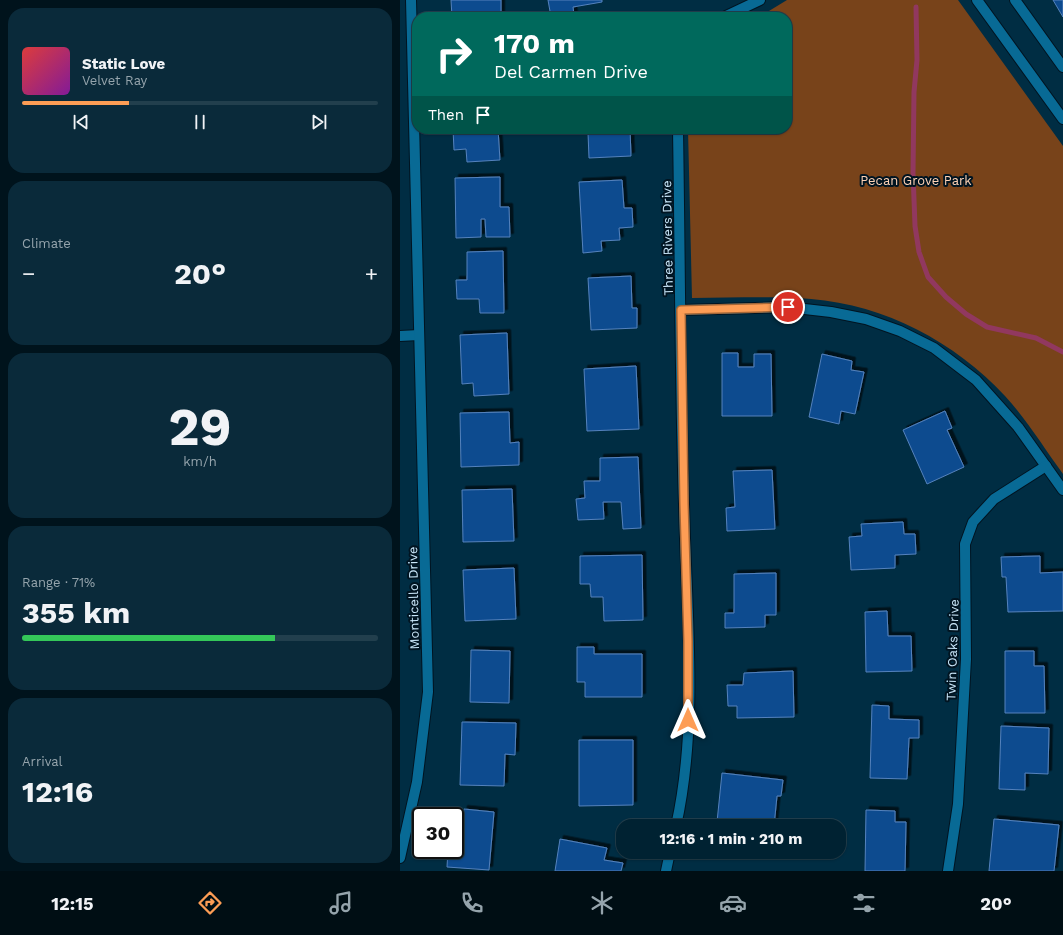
<!DOCTYPE html>
<meta charset="utf-8">
<style>
body{margin:0;font-family:"Work Sans",sans-serif;background:#0a2a3a;color:#f1f3f6;height:100vh;display:flex;flex-direction:column;font-size:15px;white-space:nowrap}
*{box-sizing:border-box;margin:0}
p{font-size:13px;color:#95a4ac}
.icon{flex:none;width:22px;height:22px;fill:none;stroke:currentColor;stroke-width:2;stroke-linecap:round;stroke-linejoin:round}
.map{position:relative;flex:1;overflow:hidden}
.panel{display:flex;flex-direction:column;gap:8px;padding:8px;background:#00131c;width:400px}
.panel>*{flex:none}
.top-card{position:absolute;left:12px;top:12px;width:380px;height:122px;border-radius:16px;box-shadow:0 1px 3px #0004,0 0 0 1px #223f4d;background:#00695c;color:#fff;overflow:hidden}
.speed{position:absolute;left:12px;top:807px;display:flex;gap:8px;font-size:20px;font-weight:700;text-align:center}
.speed>*{display:grid;place-content:center;width:52px;height:52px;border-radius:50%;background:#002232;box-shadow:0 1px 3px #0004,0 0 0 1px #223f4d;line-height:1}
.speed .limit{border:2px solid #111;border-radius:6px;background:#fff;color:#111}
.pin{position:absolute;display:grid;place-items:center;width:34px;height:34px;color:#fff;margin:-17px;border:2px solid #fff;border-radius:50%;box-shadow:0 1px 4px #0007}
.me{position:absolute;width:44px;margin:-22px;rotate:0deg;stroke-linejoin:round;filter:drop-shadow(0 0 3px #0008)}
.turn{display:flex;align-items:center;gap:14px;height:84px;padding:0 16px;font-size:18px}
.turn .icon{width:52px;height:52px;stroke-width:2.5}
.turn b{display:block;font-size:28px;line-height:34px}
.then{display:flex;align-items:center;height:38px;padding:0 16px;background:#0003;gap:8px;font-size:15px}
.big{font-size:30px;font-weight:700;line-height:1.1}
.panel .card{flex:1;display:flex;flex-direction:column;justify-content:center;gap:6px;min-width:0;padding:0 14px;border-radius:16px;background:#0a2a3a}
.panel .dial{align-items:center;gap:0}
.dial b{font-size:52px;line-height:1}
.song{display:flex;align-items:center;gap:12px}
.cover{width:48px;height:48px;border-radius:6px;background:linear-gradient(135deg,hsl(0 70% 55%),hsl(290 70% 35%))}
.played{height:4px;border-radius:2px;background:linear-gradient(90deg,#fd9d55 30%,#223f4d 30%)}
.keys{display:flex;justify-content:space-around;direction:ltr}
.heat{display:flex;justify-content:space-between;align-items:center;font-size:22px;direction:ltr}
.charge{height:6px;border-radius:3px;background:linear-gradient(90deg,#34c759 71%,#223f4d 0)}
.trip{position:absolute;left:216px;top:819px;width:230px;height:40px;border-radius:16px;background:#002232;box-shadow:0 1px 3px #0004,0 0 0 1px #223f4d;font-weight:700;line-height:40px;text-align:center}
.tabs{display:flex;height:64px;justify-content:space-around;align-items:center;background:#000e14;color:#95a4ac}
.tabs .icon{width:28px;height:28px}
.tabs .on{color:#fd9d55}
.tabs b{font-size:18px;color:#f1f3f6}
main{display:flex;flex:1;min-height:0}
.map>svg:first-child{display:block}
.green{fill:#78431a}
.lines{fill:none;stroke-linecap:round;stroke-linejoin:round}
.stream{stroke:#91385f;stroke-width:5}
.building{fill:#0f4b8f;stroke:#5482bd;filter:url(#shadow)}
.minor-casing{stroke:#001421;stroke-width:12}
.minor{stroke:#086a95;stroke-width:10}
.route-casing{stroke:#a46637;stroke-width:10}
.route{stroke:#fd9d55;stroke-width:7}
.labels{text-anchor:middle;stroke-width:4;stroke-linejoin:round;paint-order:stroke}
.park-label{font-size:13px;fill:#fed2b5;stroke:#001421}
.street-label{font-size:13px;fill:#c8e6f9;stroke:#001421}
</style>
<main>
<section class="panel">
<div class="card">
<div class="song"><i class="cover"></i><div><b>Static Love</b><p>Velvet Ray</p></div></div>
<div class="played"></div>
<div class="keys"><svg class="icon" aria-label="previous" viewBox="0 0 24 24"><path d="M18 5L8 12l10 7zM5 5v14"/></svg><svg class="icon" aria-label="pause" viewBox="0 0 24 24"><path d="M8 5v14M16 5v14"/></svg><svg class="icon" aria-label="next" viewBox="0 0 24 24"><path d="M6 5l10 7-10 7zM19 5v14"/></svg></div>
</div>
<div class="card"><p>Climate</p>
<div class="heat"><a>−</a><b class="big">20°</b><a>+</a></div>
</div>
<div class="card dial"><b>29</b><p>km/h</p></div>
<div class="card"><p>Range · 71%</p><b class="big">355 km</b><div class="charge"></div></div>
<div class="card"><p>Arrival</p><b class="big">12:16</b></div>
</section>
<div class="map">
<svg width="663" height="871" viewBox="0 0 663 871">
<defs>
<filter id="shadow"><feDropShadow dx="3.5" dy="-3.5" stdDeviation="0" flood-color="#0009"/></filter>
</defs>
<rect width="100%" height="100%" fill="#002d43"/>
<!-- green -->
<path class="green" d="M387 0H558L663 146V474C644 448 627 420 605 396 555 342 485 305 411 299 372 296 332 298 292 298L288 129H387V17H359Z"/>
<g class="lines">
<!-- stream -->
<polyline class="stream" points="516,7 517,60 514,92 513,173 515,226 519,252 528,277 546,297 566,314 587,327 636,338 663,352"/>
</g>
<!-- building -->
<g class="building">
<polygon points="51,0 101,0 101,17 52,17"/>
<polygon points="148,0 202,0 202,2 173,7 174,15 151,17"/>
<polygon points="653,0 663,0 663,17"/>
<polygon points="53,129 98,129 100,160 67,162 66,149 54,150"/>
<polygon points="177,129 230,129 231,156 189,158 188,133 177,134"/>
<polygon points="100,177 100,207 109,207 110,237 86,237 85,219 81,219 81,237 56,238 55,178"/>
<polygon points="222,180 224,208 232,208 233,227 219,228 220,240 201,241 202,251 183,253 179,182"/>
<polygon points="103,251 104,313 80,313 79,299 57,299 56,280 67,280 67,252"/>
<polygon points="231,276 232,308 237,308 237,328 191,330 188,278"/>
<polygon points="107,333 109,394 74,396 73,383 62,384 60,335"/>
<polygon points="322,353 338,353 338,367 354,367 354,354 371,354 372,416 322,416"/>
<polygon points="422,354 452,361 451,370 464,372 455,414 441,411 439,424 409,417"/>
<polygon points="236,366 239,429 187,431 184,369"/>
<polygon points="545,411 552,428 547,430 564,467 527,484 503,430"/>
<polygon points="109,412 110,443 119,442 119,465 61,467 60,413"/>
<polygon points="238,457 241,528 223,529 221,502 203,502 204,519 178,520 176,499 185,498 184,481 200,481 200,458"/>
<polygon points="372,470 375,529 327,531 326,508 335,507 333,471"/>
<polygon points="112,489 114,541 63,542 62,490"/>
<polygon points="503,522 504,534 515,534 516,554 495,555 495,568 451,570 449,537 462,536 461,524"/>
<polygon points="242,555 243,620 204,621 203,597 191,597 190,584 180,584 180,556"/>
<polygon points="640,556 640,573 663,572 663,611 608,612 606,577 602,577 601,557"/>
<polygon points="114,568 116,619 65,621 63,570"/>
<polygon points="376,573 376,615 365,615 365,627 325,628 325,613 334,613 334,574"/>
<polygon points="487,611 488,636 511,636 512,671 466,672 465,612"/>
<polygon points="177,647 194,647 194,654 242,654 242,697 185,697 185,682 177,682"/>
<polygon points="71,650 110,651 109,703 70,702"/>
<polygon points="605,651 634,651 634,666 644,666 645,713 605,713"/>
<polygon points="393,671 394,717 337,718 337,706 328,706 327,685 343,685 344,673"/>
<polygon points="472,705 489,706 489,719 519,720 519,738 509,738 507,779 470,778"/>
<polygon points="62,722 116,723 115,755 105,754 104,786 60,785"/>
<polygon points="601,726 649,728 648,774 625,773 625,790 599,789"/>
<polygon points="179,740 233,740 233,805 179,806"/>
<polygon points="322,773 383,780 381,796 377,796 374,826 357,826 317,822"/>
<polygon points="64,809 94,812 89,870 47,867 48,850 55,850 55,817 63,817"/>
<polygon points="466,810 495,811 495,822 506,822 505,871 465,871"/>
<polygon points="594,819 659,825 654,871 589,871"/>
<polygon points="160,839 207,848 204,860 223,863 221,871 155,871"/>
</g>
<g class="lines">
<!-- minor casing -->
<g class="minor-casing">
<g id="minor">
<polyline points="577,0 663,119"/>
<polyline points="615,0 663,67"/>
<polyline points="324,17 360,0"/>
<polyline points="281,310 387,307 431,312 466,319 500,331 534,348 576,380 618,427 663,490"/>
<polyline points="0,336 19,335"/>
<path d="M276 826C299 723 286 609 284 504 280 379 280 254 278 129"/>
<polyline points="0,858 17,782 28,692 11,0"/>
<polyline points="266,871 270,852"/>
<polyline points="548,871 558,804 566,659 565,544 573,522 594,499 646,466"/>
</g>
</g>
<!-- minor -->
<use href="#minor" class="minor"/>
</g>
<g class="lines">
<!-- route casing -->
<g class="route-casing">
<polyline id="route" points="288,720 288,641 284,504 281,310 388,307"/>
</g>
<!-- route -->
<use href="#route" class="route"/>
</g>
<g class="labels">
<!-- park labels -->
<g class="park-label">
<text x="516" y="185">Pecan Grove Park</text>
</g>
<!-- street labels -->
<g class="street-label">
<text transform="translate(267 238) rotate(-91)" y="5">Three Rivers Drive</text>
<text transform="translate(13 598) rotate(-91)" y="5">Monticello Drive</text>
<text transform="translate(552 650) rotate(-88)" y="5">Twin Oaks Drive</text>
</g>
</g>
</svg>
<div class="speed"><div class="limit">30</div></div>
<div class="pin" style="left:388px;top:307px;background:#d93025"><svg class="icon" aria-label="arrive" viewBox="0 0 24 24"><path d="M6 21V4h12l-3 4 3 4H6"/></svg></div>
<svg class="me" style="left:288px;top:720px" viewBox="-20 -20 40 40"><path d="M0-17L14 15 0 8-14 15z" fill="#fd9d55" stroke="#fff" stroke-width="4"/></svg>
<div class="trip">12:16 · 1 min · 210 m</div>
<div class="top-card">
<div class="turn"><svg class="icon" aria-label="right" viewBox="0 0 24 24"><path d="M7 20v-9h11M14 6l5 5-5 5"/></svg><div><b>170 m</b>Del Carmen Drive</div></div>
<div class="then">Then<svg class="icon" aria-label="arrive" viewBox="0 0 24 24"><path d="M6 21V4h12l-3 4 3 4H6"/></svg></div>
</div>
</div>
</main>
<nav class="tabs">
<b>12:15</b>
<svg class="icon on" aria-label="directions" viewBox="0 0 24 24"><path d="M12 3l9 9-9 9-9-9zM9 14v-3h6M13 9l2 2-2 2"/></svg>
<svg class="icon" aria-label="music" viewBox="0 0 24 24"><path d="M9 18V5l10-2v13"/><circle cx="6" cy="18" r="3"/><circle cx="16" cy="16" r="3"/></svg>
<svg class="icon" aria-label="phone" viewBox="0 0 24 24"><path d="M5 4h4l2 5-3 2q2 4 5 5l2-3 5 2v4C11 20 4 13 5 4z"/></svg>
<svg class="icon" aria-label="climate" viewBox="0 0 24 24"><path d="M12 3v18M4 7l16 10M4 17L20 7"/></svg>
<svg class="icon" aria-label="car" viewBox="0 0 24 24"><path d="M5 17H2v-5l4-1 3-4h7l3 4 3 1v5h-3M9 17h6M6 11h13"/><circle cx="7" cy="17" r="2"/><circle cx="17" cy="17" r="2"/></svg>
<svg class="icon" aria-label="filters" viewBox="0 0 24 24"><path d="M4 7h16M4 17h16"/><circle cx="9" cy="7" r="2"/><circle cx="15" cy="17" r="2"/></svg>
<b>20°</b>
</nav>
